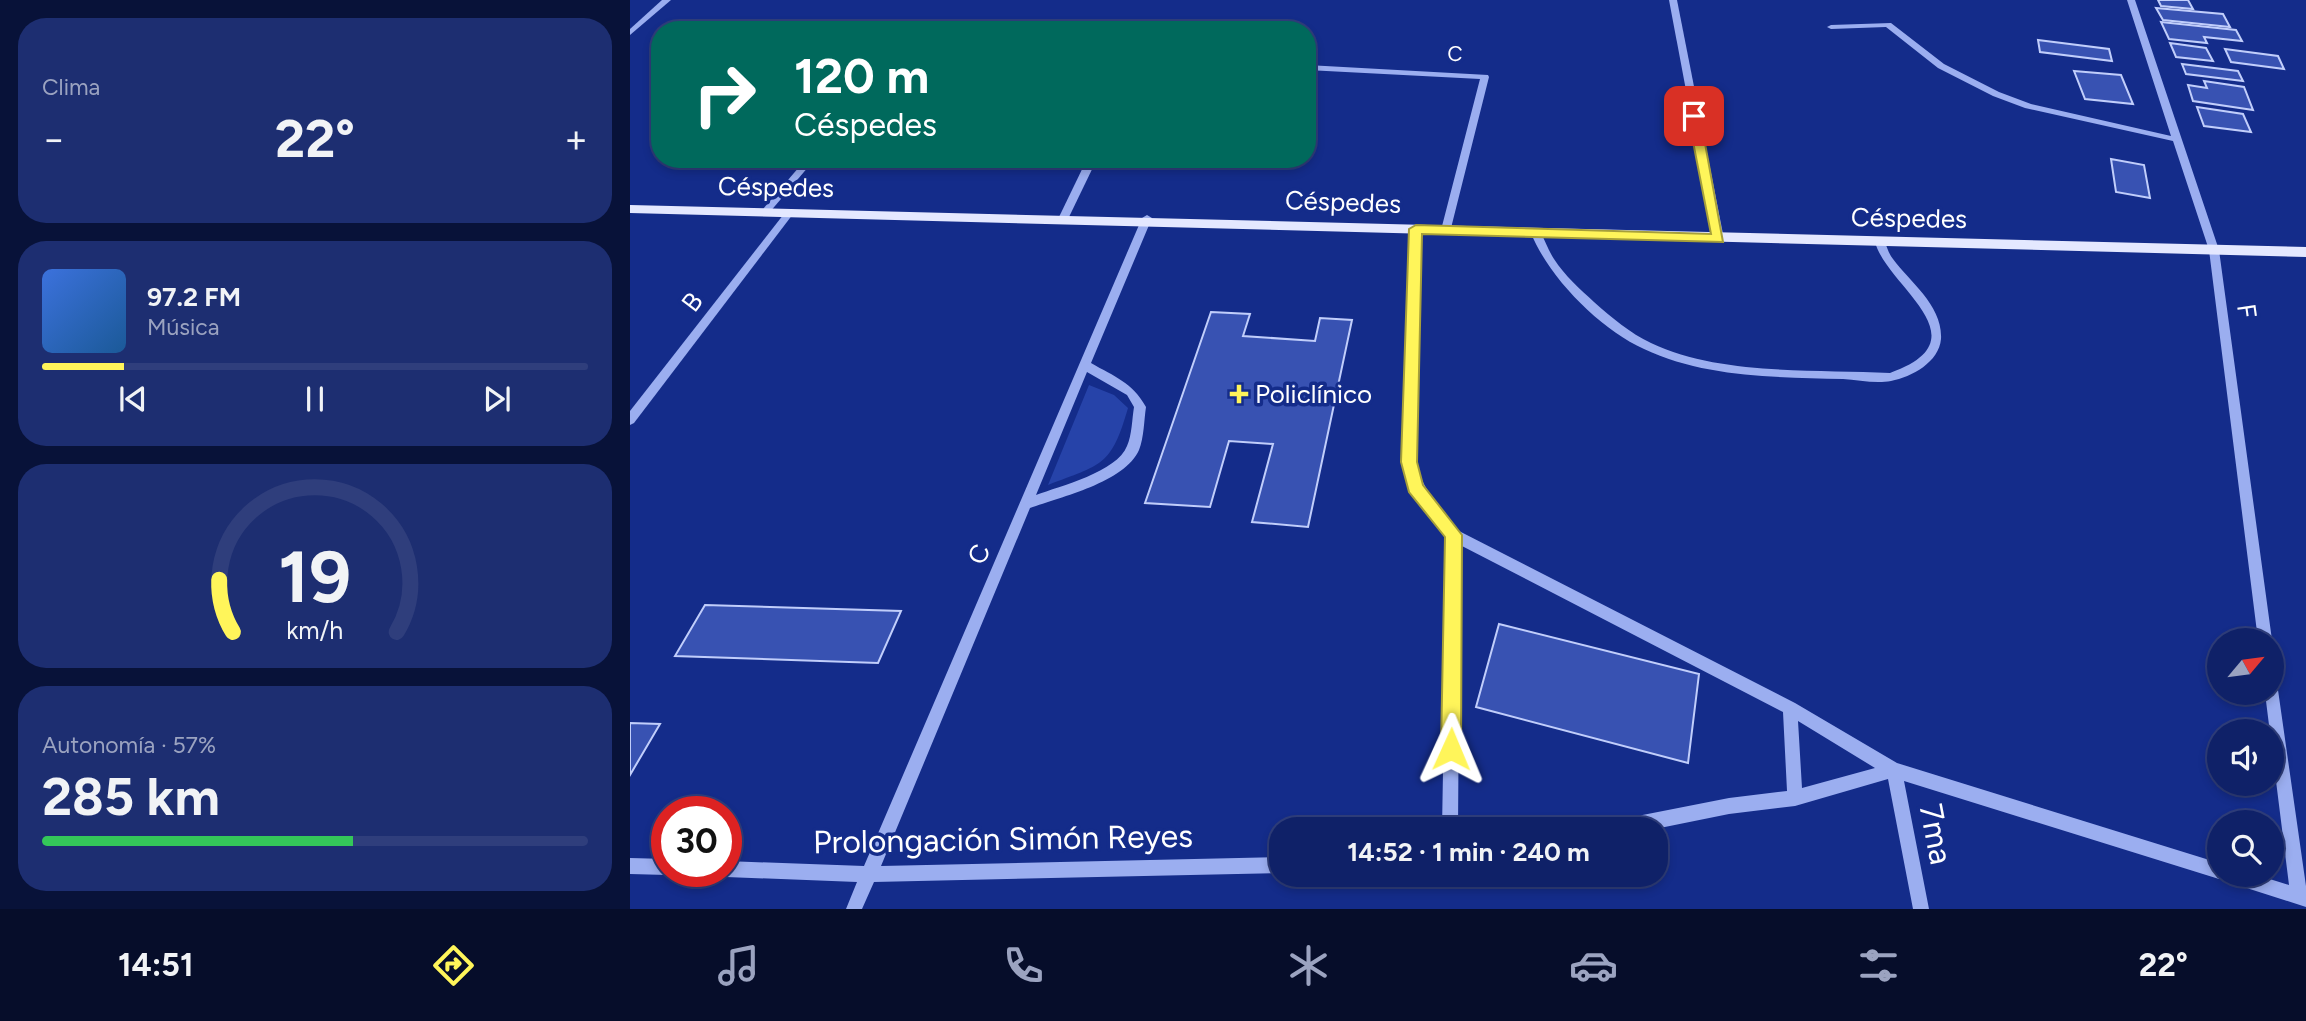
<!DOCTYPE html>
<html lang="es">
<meta charset="utf-8">
<style>
body{margin:0;font-family:Figtree,sans-serif;background:#1d2e71;color:#f1f3f6;height:100vh;display:flex;flex-direction:column;font-size:26px;white-space:nowrap}
*{box-sizing:border-box;margin:0}
p{font-size:23px;color:#9ba3c0}
.icon{flex:none;width:38px;height:38px;fill:none;stroke:currentColor;stroke-width:2;stroke-linecap:round;stroke-linejoin:round}
.map{position:relative;flex:1;overflow:hidden}
.panel{display:flex;flex-direction:column;gap:18px;padding:18px;background:#081239;width:630px}
.panel>*{flex:none}
.hud{position:absolute;left:21px;top:21px;width:665px;height:147px;border-radius:28px;box-shadow:0 4px 10px #0003,0 0 0 2px #2f3e7c;background:#00695c;color:#fff;overflow:hidden}
.needle{width:46px;rotate:61deg}
.fabs{position:absolute;left:1577px;top:628px;display:grid;gap:14px}
.fabs a{display:grid;place-items:center;width:77px;height:77px;border-radius:50%;background:#0f2168;box-shadow:0 4px 10px #0003,0 0 0 2px #2f3e7c;font-size:35px}
.speed{position:absolute;left:21px;top:796px;display:flex;gap:14px;font-size:35px;font-weight:700;text-align:center}
.speed>*{display:grid;place-content:center;width:91px;height:91px;border-radius:50%;background:#0f2168;box-shadow:0 4px 10px #0003,0 0 0 2px #2f3e7c;line-height:1}
.speed .limit{border:10px solid #d22;background:#fff;color:#111}
.pin{position:absolute;display:grid;place-items:center;width:60px;height:60px;color:#fff;margin:-30px;border-radius:14px;box-shadow:0 4px 10px #0006}
.me{position:absolute;width:77px;margin:-38px;rotate:1deg;stroke-linejoin:round;filter:drop-shadow(0 0 5px #0008)}
.turn{display:flex;align-items:center;gap:24px;height:147px;padding:0 28px;font-size:32px}
.turn .icon{width:91px;height:91px;stroke-width:2.5}
.turn b{display:block;font-size:49px;line-height:60px}
.big{font-size:52px;font-weight:700;line-height:1.1}
.panel .widget{flex:1;display:flex;flex-direction:column;justify-content:center;gap:10px;min-width:0;padding:0 24px;border-radius:28px;background:#1d2e71}
.panel .dial{align-items:center;gap:0}
.dial svg{height:182px;overflow:visible;fill:none;stroke:#2f3e7c;stroke-width:7;stroke-linecap:round;text-anchor:middle}
.dial text{fill:#f1f3f6;stroke:none}
.song{display:flex;align-items:center;gap:21px}
.cover{width:84px;height:84px;border-radius:10px;background:linear-gradient(135deg,hsl(220 70% 55%),hsl(210 70% 35%))}
.played{height:7px;border-radius:4px;background:linear-gradient(90deg,#fff55a 15%,#2f3e7c 15%)}
.keys{display:flex;justify-content:space-around;direction:ltr}
.heat{display:flex;justify-content:space-between;align-items:center;font-size:38px;direction:ltr}
.charge{height:10px;border-radius:5px;background:linear-gradient(90deg,#34c759 57%,#2f3e7c 0)}
.trip{position:absolute;left:639px;top:817px;width:399px;height:70px;border-radius:28px;background:#0f2168;box-shadow:0 4px 10px #0003,0 0 0 2px #2f3e7c;font-weight:700;line-height:70px;text-align:center}
.menu{display:flex;height:112px;justify-content:space-around;align-items:center;background:#060d2a;color:#9ba3c0}
.menu .icon{width:49px;height:49px}
.menu .active{color:#fff55a}
.menu b{font-size:32px;color:#f1f3f6}
main{display:flex;flex:1;min-height:0}
.map>svg:first-child{display:block}
.green{fill:#2643a9}
.building{fill:#3852b2;stroke:#c1cefb;stroke-width:2}
.lines{fill:none;stroke-linecap:round;stroke-linejoin:round}
.minor{fill:#9baef0;fill-rule:evenodd}
.major{fill:#e4e8ff;fill-rule:evenodd}
.route{fill:#fff55a;stroke:#a69f3a;stroke-width:2}
.poi-dot{fill:#fff55a;stroke:#142c8a;stroke-width:2.5}
.labels{text-anchor:middle;stroke-width:7;stroke-linejoin:round;paint-order:stroke}
.far-street-label{font-size:21px;fill:#fff;stroke:#142c8a}
.street-label{font-size:26px;fill:#fff;stroke:#142c8a}
.poi-label{font-size:26px;fill:#fff;stroke:#142c8a;text-anchor:start}
.near-street-label{font-size:32px;fill:#fff;stroke:#142c8a}
</style>
<main>
<section class="panel">
<div class="widget"><p>Clima</p>
<div class="heat"><a>−</a><b class="big">22°</b><a>+</a></div>
</div>
<div class="widget">
<div class="song"><i class="cover"></i><div><b>97.2 FM</b><p>Música</p></div></div>
<div class="played"></div>
<div class="keys"><svg class="icon" aria-label="previous" viewBox="0 0 24 24"><path d="M18 5L8 12l10 7zM5 5v14"/></svg><svg class="icon" aria-label="pause" viewBox="0 0 24 24"><path d="M8 5v14M16 5v14"/></svg><svg class="icon" aria-label="next" viewBox="0 0 24 24"><path d="M6 5l10 7-10 7zM19 5v14"/></svg></div>
</div>
<div class="widget dial"><svg viewBox="0 0 100 80">
<path d="M14 69A42 42 0 1 1 86 69"/>
<path d="M14 69A42 42 0 0 1 8 46" stroke="#fff55a"/>
<text x="50" y="56" font-size="32" font-weight="700">19</text>
<text x="50" y="72" font-size="11">km/h</text>
</svg></div>
<div class="widget"><p>Autonomía · 57%</p><b class="big">285 km</b><div class="charge"></div></div>
</section>
<div class="map">
<svg width="1676" height="909" viewBox="0 0 1676 909">
<rect width="100%" height="100%" fill="#142c8a"/>
<!-- green -->
<path class="green" d="M459 385 484 395 498 408C481 467 472 464 418 485Z"/>
<!-- building -->
<g class="building">
<polygon points="1528,0 1558,0 1563,9 1531,6"/>
<polygon points="1526,8 1593,14 1600,27 1533,20"/>
<polygon points="1531,22 1606,30 1612,41 1574,37 1577,43 1539,39"/>
<polygon points="1408,40 1479,49 1482,61 1410,52"/>
<polygon points="1540,43 1576,48 1583,61 1546,57"/>
<polygon points="1595,49 1648,56 1654,69 1601,62"/>
<polygon points="1552,64 1608,71 1613,81 1556,74"/>
<polygon points="1444,71 1491,75 1503,104 1455,99"/>
<polygon points="1574,81 1614,87 1623,110 1563,101 1558,85 1577,88"/>
<polygon points="1567,107 1613,114 1621,132 1574,126"/>
<polygon points="1481,159 1514,165 1520,198 1486,192"/>
<polygon points="581,312 620,314 613,336 685,341 690,318 722,320 678,527 622,522 643,444 599,441 580,507 515,503"/>
<polygon points="75,605 271,611 248,663 45,656"/>
<polygon points="869,624 1069,674 1058,763 846,707"/>
<polygon points="0,723 30,724 0,775"/>
</g>
<g class="lines">
<!-- minor -->
<g class="minor">
<polygon points="32,0 41,0 0,35 0,29"/>
<polygon points="1039,0 1047,0 1094,239 1089,242 1084,239"/>
<polygon points="1497,0 1505,0 1589,250 1642,640 1642,641 1628,640 1579,250 1543,141 1395,108 1363,96 1308,68 1256,27 1201,29 1197,27 1201,25 1261,23 1314,64 1369,92 1401,104 1541,136"/>
<polygon points="677,65 858,75 859,77 820,232 816,233 811,230 850,79 677,70"/>
<polygon points="176,159 185,159 139,213 133,213 133,209"/>
<polygon points="457,159 467,159 439,217 434,220 431,219 429,217"/>
<polygon points="160,209 163,210 163,214 4,423 0,425 0,411 157,210"/>
<path d="M517 215 522 218 461 363C485 377 502 382 516 407 514 420 514 438 509 450 495 482 431 497 400 508L251 866 651 857V873L244 882 232 909H216L227 882 96 877 90 875 89 872H96V861L234 866 512 218ZM457 372 497 395 504 407C502 419 502 435 497 446 487 472 430 486 406 495Z"/>
<path d="M786 226 791 229 785 462C794 490 809 510 829 531L1165 703 1267 763 1589 863V875H1627L1659 885 1635 693H1642V681L1647 683 1676 886V907L1601 883 1595 881 1594 877 1589 879 1274 781 1299 909H1283L1258 779 1165 806 1099 814 1020 830H969L971 824 977 822 1099 798 1157 791 1153 712 830 545 828 830H812L817 537C797 515 781 491 773 462L781 229ZM1168 721 1245 768 1172 788Z"/>
<path d="M906 230 910 231C915 240 918 250 924 259 935 276 950 289 964 302 982 318 1000 333 1021 343 1091 376 1184 369 1260 373 1356 339 1257 287 1245 242L1246 240H1254C1257 246 1258 253 1263 259 1280 282 1313 306 1311 339 1309 362 1282 377 1261 381 1246 384 1228 380 1213 379 1147 377 1075 378 1014 349 970 329 919 278 901 233Z"/>
<polygon points="0,858 37,859 37,872 43,872 37,875 0,874"/>
</g>
<!-- major -->
<polygon class="major" points="0,205 1676,247 1676,257 0,213"/>
</g>
<!-- route -->
<polygon class="route" points="1064,112 1070,116 1093,242 792,234 787,462 793,485 832,535 831,749 828,756 821,759 814,756 811,749 815,537 779,492 771,462 779,229 786,225 1081,234 1058,116"/>
<!-- markers -->
<path class="poi-dot" d="M605.5 383.5h7v7h7v7h-7v7h-7v-7h-7v-7h7z"/>
<g class="labels">
<!-- far-street labels -->
<g class="far-street-label">
<text transform="translate(825 54) rotate(3)" y="7">C</text>
</g>
<!-- street labels -->
<g class="street-label">
<text transform="translate(146 187) rotate(1)" y="9">Céspedes</text>
<text transform="translate(713 202) rotate(2)" y="9">Céspedes</text>
<text transform="translate(1279 218) rotate(1)" y="9">Céspedes</text>
<text transform="translate(62 302) rotate(-53)" y="9">B</text>
<text transform="translate(1617 311) rotate(82)" y="9">F</text>
<text transform="translate(349 554) rotate(-67)" y="9">C</text>
</g>
<!-- poi labels -->
<g class="poi-label">
<text x="625" y="403">Policlínico</text>
</g>
<!-- near-street labels -->
<g class="near-street-label">
<text transform="translate(1306 834) rotate(79)" y="11">7ma</text>
<text transform="translate(373 839) rotate(-1)" y="11">Prolongación Simón Reyes</text>
</g>
</g>
</svg>
<div class="fabs">
<a><svg class="needle" viewBox="-14 -14 28 28"><path d="M0-13l5 13h-10z" fill="#e53935"/><path d="M0 13l5-13h-10z" fill="#9ba3c0"/></svg></a>
<a><svg class="icon" aria-label="sound" viewBox="0 0 24 24"><path d="M4 9h4l5-4v14l-5-4H4zM17 9q2 3 0 6"/></svg></a>
<a><svg class="icon" aria-label="search" viewBox="0 0 24 24"><circle cx="10" cy="10" r="6"/><path d="M15 15l6 6"/></svg></a>
</div>
<div class="speed"><div class="limit">30</div></div>
<div class="pin" style="left:1064px;top:116px;background:#d93025"><svg class="icon" aria-label="arrive" viewBox="0 0 24 24"><path d="M6 21V4h12l-3 4 3 4H6"/></svg></div>
<svg class="me" style="left:821px;top:749px" viewBox="-20 -20 40 40"><path d="M0-17L14 15 0 8-14 15z" fill="#fff55a" stroke="#fff" stroke-width="4"/></svg>
<div class="trip">14:52 · 1 min · 240 m</div>
<div class="hud">
<div class="turn"><svg class="icon" aria-label="right" viewBox="0 0 24 24"><path d="M7 20v-9h11M14 6l5 5-5 5"/></svg><div><b>120 m</b>Céspedes</div></div>
</div>
</div>
</main>
<nav class="menu">
<b>14:51</b>
<svg class="icon active" aria-label="directions" viewBox="0 0 24 24"><path d="M12 3l9 9-9 9-9-9zM9 14v-3h6M13 9l2 2-2 2"/></svg>
<svg class="icon" aria-label="music" viewBox="0 0 24 24"><path d="M9 18V5l10-2v13"/><circle cx="6" cy="18" r="3"/><circle cx="16" cy="16" r="3"/></svg>
<svg class="icon" aria-label="phone" viewBox="0 0 24 24"><path d="M5 4h4l2 5-3 2q2 4 5 5l2-3 5 2v4C11 20 4 13 5 4z"/></svg>
<svg class="icon" aria-label="climate" viewBox="0 0 24 24"><path d="M12 3v18M4 7l16 10M4 17L20 7"/></svg>
<svg class="icon" aria-label="car" viewBox="0 0 24 24"><path d="M5 17H2v-5l4-1 3-4h7l3 4 3 1v5h-3M9 17h6M6 11h13"/><circle cx="7" cy="17" r="2"/><circle cx="17" cy="17" r="2"/></svg>
<svg class="icon" aria-label="filters" viewBox="0 0 24 24"><path d="M4 7h16M4 17h16"/><circle cx="9" cy="7" r="2"/><circle cx="15" cy="17" r="2"/></svg>
<b>22°</b>
</nav>
